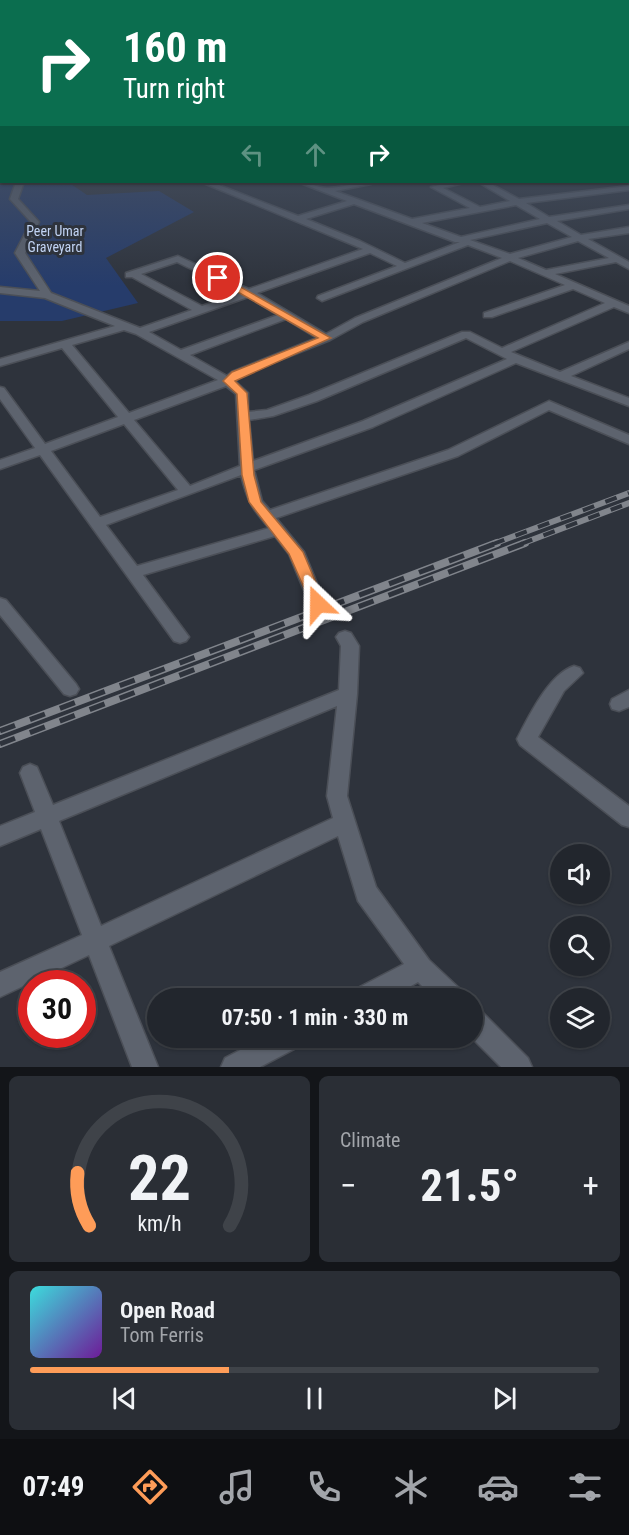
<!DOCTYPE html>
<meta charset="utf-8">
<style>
body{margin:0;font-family:"Roboto Condensed",sans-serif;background:#2a2e35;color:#f1f3f6;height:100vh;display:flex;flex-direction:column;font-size:22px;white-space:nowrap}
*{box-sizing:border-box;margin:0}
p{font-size:20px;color:#a2a5aa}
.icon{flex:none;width:33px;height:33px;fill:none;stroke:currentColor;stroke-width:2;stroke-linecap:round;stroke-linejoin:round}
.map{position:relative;height:1067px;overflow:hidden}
.panel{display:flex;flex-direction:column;gap:9px;padding:9px;background:#131519;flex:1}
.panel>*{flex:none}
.banner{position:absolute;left:0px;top:0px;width:630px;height:183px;box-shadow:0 2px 4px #0004,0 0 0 2px #3f4349;background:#0b6e4f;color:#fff;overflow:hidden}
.tools{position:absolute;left:550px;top:844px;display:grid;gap:12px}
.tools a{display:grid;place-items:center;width:60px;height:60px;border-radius:50%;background:#22262d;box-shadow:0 2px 4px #0004,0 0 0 2px #3f4349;font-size:30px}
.speed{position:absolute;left:18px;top:970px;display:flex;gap:12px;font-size:30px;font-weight:700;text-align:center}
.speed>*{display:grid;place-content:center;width:78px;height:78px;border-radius:50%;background:#22262d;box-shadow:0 2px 4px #0004,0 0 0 2px #3f4349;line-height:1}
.speed .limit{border:9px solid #d22;background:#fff;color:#111}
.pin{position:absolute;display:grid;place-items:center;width:51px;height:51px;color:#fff;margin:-26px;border:3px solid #fff;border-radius:50%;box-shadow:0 2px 6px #0007}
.me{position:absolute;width:66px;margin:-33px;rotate:337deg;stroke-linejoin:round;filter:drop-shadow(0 0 4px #0008)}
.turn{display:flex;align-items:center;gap:21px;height:126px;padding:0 24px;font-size:27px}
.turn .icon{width:78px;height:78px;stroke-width:2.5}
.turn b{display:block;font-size:42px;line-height:51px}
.lanes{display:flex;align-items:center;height:57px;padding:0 24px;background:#0003;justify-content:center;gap:30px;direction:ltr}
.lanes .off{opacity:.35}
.big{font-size:45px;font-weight:700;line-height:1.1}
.panel .widget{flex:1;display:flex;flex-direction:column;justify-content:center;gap:9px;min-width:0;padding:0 21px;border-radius:9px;background:#2a2e35}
.panel .dial{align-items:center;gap:0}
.dial svg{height:156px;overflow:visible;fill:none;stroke:#3f4349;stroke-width:7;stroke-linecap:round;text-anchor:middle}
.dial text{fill:#f1f3f6;stroke:none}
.song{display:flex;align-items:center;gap:18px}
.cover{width:72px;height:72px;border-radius:9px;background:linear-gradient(135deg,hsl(180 70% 55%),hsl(280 70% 35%))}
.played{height:6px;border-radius:3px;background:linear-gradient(90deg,#fe9c58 35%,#3f4349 35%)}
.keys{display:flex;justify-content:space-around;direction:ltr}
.heat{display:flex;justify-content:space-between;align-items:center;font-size:33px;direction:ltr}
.panel .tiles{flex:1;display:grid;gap:9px;grid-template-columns:1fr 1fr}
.widget:last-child{grid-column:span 2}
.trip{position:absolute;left:147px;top:988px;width:336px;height:60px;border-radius:30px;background:#22262d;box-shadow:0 2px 4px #0004,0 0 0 2px #3f4349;font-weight:700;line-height:60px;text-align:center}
.dock{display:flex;height:96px;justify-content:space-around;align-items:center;background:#0e0f12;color:#a2a5aa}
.dock .icon{width:42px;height:42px}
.dock .active{color:#fe9c58}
.dock b{font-size:27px;color:#f1f3f6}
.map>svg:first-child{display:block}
.green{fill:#263c6b}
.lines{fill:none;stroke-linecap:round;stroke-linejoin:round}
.minor-casing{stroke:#4b4f57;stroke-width:3}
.minor{fill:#5d636e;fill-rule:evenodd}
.rail-far1-casing{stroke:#81858c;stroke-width:6}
.rail-casing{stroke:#81858c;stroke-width:8}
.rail-far1{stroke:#2e333c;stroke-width:4;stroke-dasharray:12;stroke-linecap:butt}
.rail{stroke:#2e333c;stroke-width:5;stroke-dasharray:16;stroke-linecap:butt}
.route{fill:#fe9c58;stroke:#a56539;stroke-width:1.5}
.labels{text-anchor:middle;stroke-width:6;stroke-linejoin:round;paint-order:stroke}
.far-park-label{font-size:14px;fill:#c1d3f3;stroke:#2e333c}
</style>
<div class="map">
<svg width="629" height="1067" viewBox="0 0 629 1067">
<rect width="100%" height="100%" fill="#2e333c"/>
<!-- green -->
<polygon class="green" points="0,137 2,182 68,182 87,195 159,191 194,212 106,258 138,303 62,321 0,321"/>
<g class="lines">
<!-- minor casing -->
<g class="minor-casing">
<g id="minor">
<polygon points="0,137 2,137 0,141"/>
<path d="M16 182H24L18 199 39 222 25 253 51 293 140 328 192 310 132 277H126V273L178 256 249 289 363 249 201 182H211L298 216 347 201 298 182C309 182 318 188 327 188 342 188 357 182 372 182L371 184 335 191 412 219 470 208 431 187 452 182 463 183 443 188 480 207 510 201 478 182H487L519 199 629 186V190L526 203 549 217 629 205V209L557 221 581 235 629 227V233L588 239 629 262V269L616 262 555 274 629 306V313L614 307 511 352 560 372 629 342V349L571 376 629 398V406L516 363 373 427 254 470 262 501 270 510 448 450 549 401 629 435V444L549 410 458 456 276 518 304 552 326 605 324 609H312L310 605 289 554 275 536 143 575 189 637 186 641 180 643 174 641 40 455 0 469V460L35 448 0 399V387L4 388 45 444 118 417 62 348 0 366V359L115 326 45 298 0 293V287L40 291 15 253 31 222 10 199ZM354 204 455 242H460L405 263 360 241 306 219ZM516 205 540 219 461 237 422 223ZM547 223 572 237 510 254 470 240ZM578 241 609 258 546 270 518 258ZM468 245 502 258 355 318 326 334 257 293 370 253 397 266 318 296 317 298 322 301ZM510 261 565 285 484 313V317H492L573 289 605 303 502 348 470 332H462L309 395 267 410 248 412V393L235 381 240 376 330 340 363 322ZM177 262 240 293 202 306 141 274ZM248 297 278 315 181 350 149 332ZM286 319 317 338 232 372 227 376 190 355ZM124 330 136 334 218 380 129 413 72 345ZM466 338 507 359 363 421 253 461 249 420 273 416 317 401ZM226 386 236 394 240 466 190 486 134 420ZM124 424 178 490 100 517 51 451ZM241 475C248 503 252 508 269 528L137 566 106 525Z"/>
<polygon points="0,598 6,600 76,684 79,689 76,694 70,696 64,694 0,615"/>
<path d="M345 631 351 633 359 646 357 694 347 796 376 887 429 960 461 990 464 999H435L418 982 388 999H351L354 990 404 964 358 901 338 836 109 946 158 1067H132L89 955 0 997V972L82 935 41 829 0 846V826L35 812 20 773 23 767 30 764 37 767 53 805 339 690 341 646 336 637 339 633ZM337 706 327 796 333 818 101 926 59 821Z"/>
<path d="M574 666 580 668 583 673 564 691 538 737 629 806V827L622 825 520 745 517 739C529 716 549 674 574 666Z"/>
<polygon points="629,690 629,707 619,711 612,709 610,704 612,699"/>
<polygon points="472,1008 481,1011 528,1058 532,1067 501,1067 472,1038"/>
<polygon points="263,1038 302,1038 298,1047 260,1067 221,1067 225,1058"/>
</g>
</g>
<!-- minor -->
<use href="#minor" class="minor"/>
<!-- rail-far1 casing -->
<g class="rail-far1-casing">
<g id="rail-far1">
<polyline points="493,544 629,493"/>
<polyline points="521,544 629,503"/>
</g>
</g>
<!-- rail casing -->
<g class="rail-casing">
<g id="rail">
<polyline points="0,731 497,543"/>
<polyline points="0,744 525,543"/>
</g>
</g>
<!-- rail-far1 -->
<use href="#rail-far1" class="rail-far1"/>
<!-- rail -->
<use href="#rail" class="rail"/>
</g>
<!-- sky -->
<linearGradient id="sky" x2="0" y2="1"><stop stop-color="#191c21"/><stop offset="0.48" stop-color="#465061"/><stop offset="1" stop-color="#465061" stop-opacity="0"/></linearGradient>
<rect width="629" height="286" fill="url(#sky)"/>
<!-- route -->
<polygon class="route" points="215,276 221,276 331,338 235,381 247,393 254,475 261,502 303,552 325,604 323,608 313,608 289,554 249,502 242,475 237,394 223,381 232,372 318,338 215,279"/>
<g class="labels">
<!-- far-park labels -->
<g class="far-park-label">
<text x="55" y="236">Peer Umar<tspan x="55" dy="16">Graveyard</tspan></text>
</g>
</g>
</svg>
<div class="tools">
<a><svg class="icon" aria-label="sound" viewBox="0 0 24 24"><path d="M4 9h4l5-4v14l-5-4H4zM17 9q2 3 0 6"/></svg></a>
<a><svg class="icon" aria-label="search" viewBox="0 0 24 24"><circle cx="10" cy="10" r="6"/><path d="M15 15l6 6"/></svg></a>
<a><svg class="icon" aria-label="layers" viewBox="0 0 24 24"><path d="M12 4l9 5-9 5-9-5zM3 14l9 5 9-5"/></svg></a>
</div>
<div class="speed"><div class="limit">30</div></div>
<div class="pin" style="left:218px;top:278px;background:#d93025"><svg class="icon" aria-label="arrive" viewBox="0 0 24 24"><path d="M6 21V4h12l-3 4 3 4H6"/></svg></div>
<svg class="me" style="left:318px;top:604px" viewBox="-20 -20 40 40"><path d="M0-17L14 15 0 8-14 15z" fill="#fe9c58" stroke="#fff" stroke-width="4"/></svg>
<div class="trip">07:50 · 1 min · 330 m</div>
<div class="banner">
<div class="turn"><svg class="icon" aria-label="right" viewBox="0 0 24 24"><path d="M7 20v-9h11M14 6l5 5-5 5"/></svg><div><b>160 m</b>Turn right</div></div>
<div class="lanes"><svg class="icon off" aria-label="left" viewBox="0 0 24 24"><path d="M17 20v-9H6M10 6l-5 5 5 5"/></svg><svg class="icon off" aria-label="ahead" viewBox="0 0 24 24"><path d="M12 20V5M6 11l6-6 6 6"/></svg><svg class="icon" aria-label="right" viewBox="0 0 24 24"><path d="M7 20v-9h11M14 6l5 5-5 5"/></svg></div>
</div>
</div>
<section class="panel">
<div class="tiles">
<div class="widget dial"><svg viewBox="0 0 100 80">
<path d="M14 69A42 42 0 1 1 86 69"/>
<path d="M14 69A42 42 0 0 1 8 42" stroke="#fe9c58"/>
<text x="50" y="56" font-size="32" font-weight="700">22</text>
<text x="50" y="72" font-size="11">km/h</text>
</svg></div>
<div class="widget"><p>Climate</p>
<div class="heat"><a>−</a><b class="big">21.5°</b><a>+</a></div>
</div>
<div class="widget">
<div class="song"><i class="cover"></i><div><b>Open Road</b><p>Tom Ferris</p></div></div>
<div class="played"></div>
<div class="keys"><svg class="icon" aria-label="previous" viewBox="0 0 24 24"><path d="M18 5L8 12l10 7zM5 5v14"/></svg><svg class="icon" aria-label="pause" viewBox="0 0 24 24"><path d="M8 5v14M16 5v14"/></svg><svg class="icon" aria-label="next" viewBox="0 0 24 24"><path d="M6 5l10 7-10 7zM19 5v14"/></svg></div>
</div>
</div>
</section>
<nav class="dock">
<b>07:49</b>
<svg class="icon active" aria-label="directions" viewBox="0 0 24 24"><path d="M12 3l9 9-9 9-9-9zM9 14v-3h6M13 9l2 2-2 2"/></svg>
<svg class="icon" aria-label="music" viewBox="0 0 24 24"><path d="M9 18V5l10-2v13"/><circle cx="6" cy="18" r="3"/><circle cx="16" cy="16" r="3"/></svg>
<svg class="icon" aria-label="phone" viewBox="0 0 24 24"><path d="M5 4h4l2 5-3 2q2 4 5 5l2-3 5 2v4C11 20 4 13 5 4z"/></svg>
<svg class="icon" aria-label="climate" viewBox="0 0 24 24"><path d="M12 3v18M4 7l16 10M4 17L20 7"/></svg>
<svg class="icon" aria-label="car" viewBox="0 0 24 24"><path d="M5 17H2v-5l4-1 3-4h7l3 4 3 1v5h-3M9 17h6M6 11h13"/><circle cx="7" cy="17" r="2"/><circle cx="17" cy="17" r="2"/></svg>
<svg class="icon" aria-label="filters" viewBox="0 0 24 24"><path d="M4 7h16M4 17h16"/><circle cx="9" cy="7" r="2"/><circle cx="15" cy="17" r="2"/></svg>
</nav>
